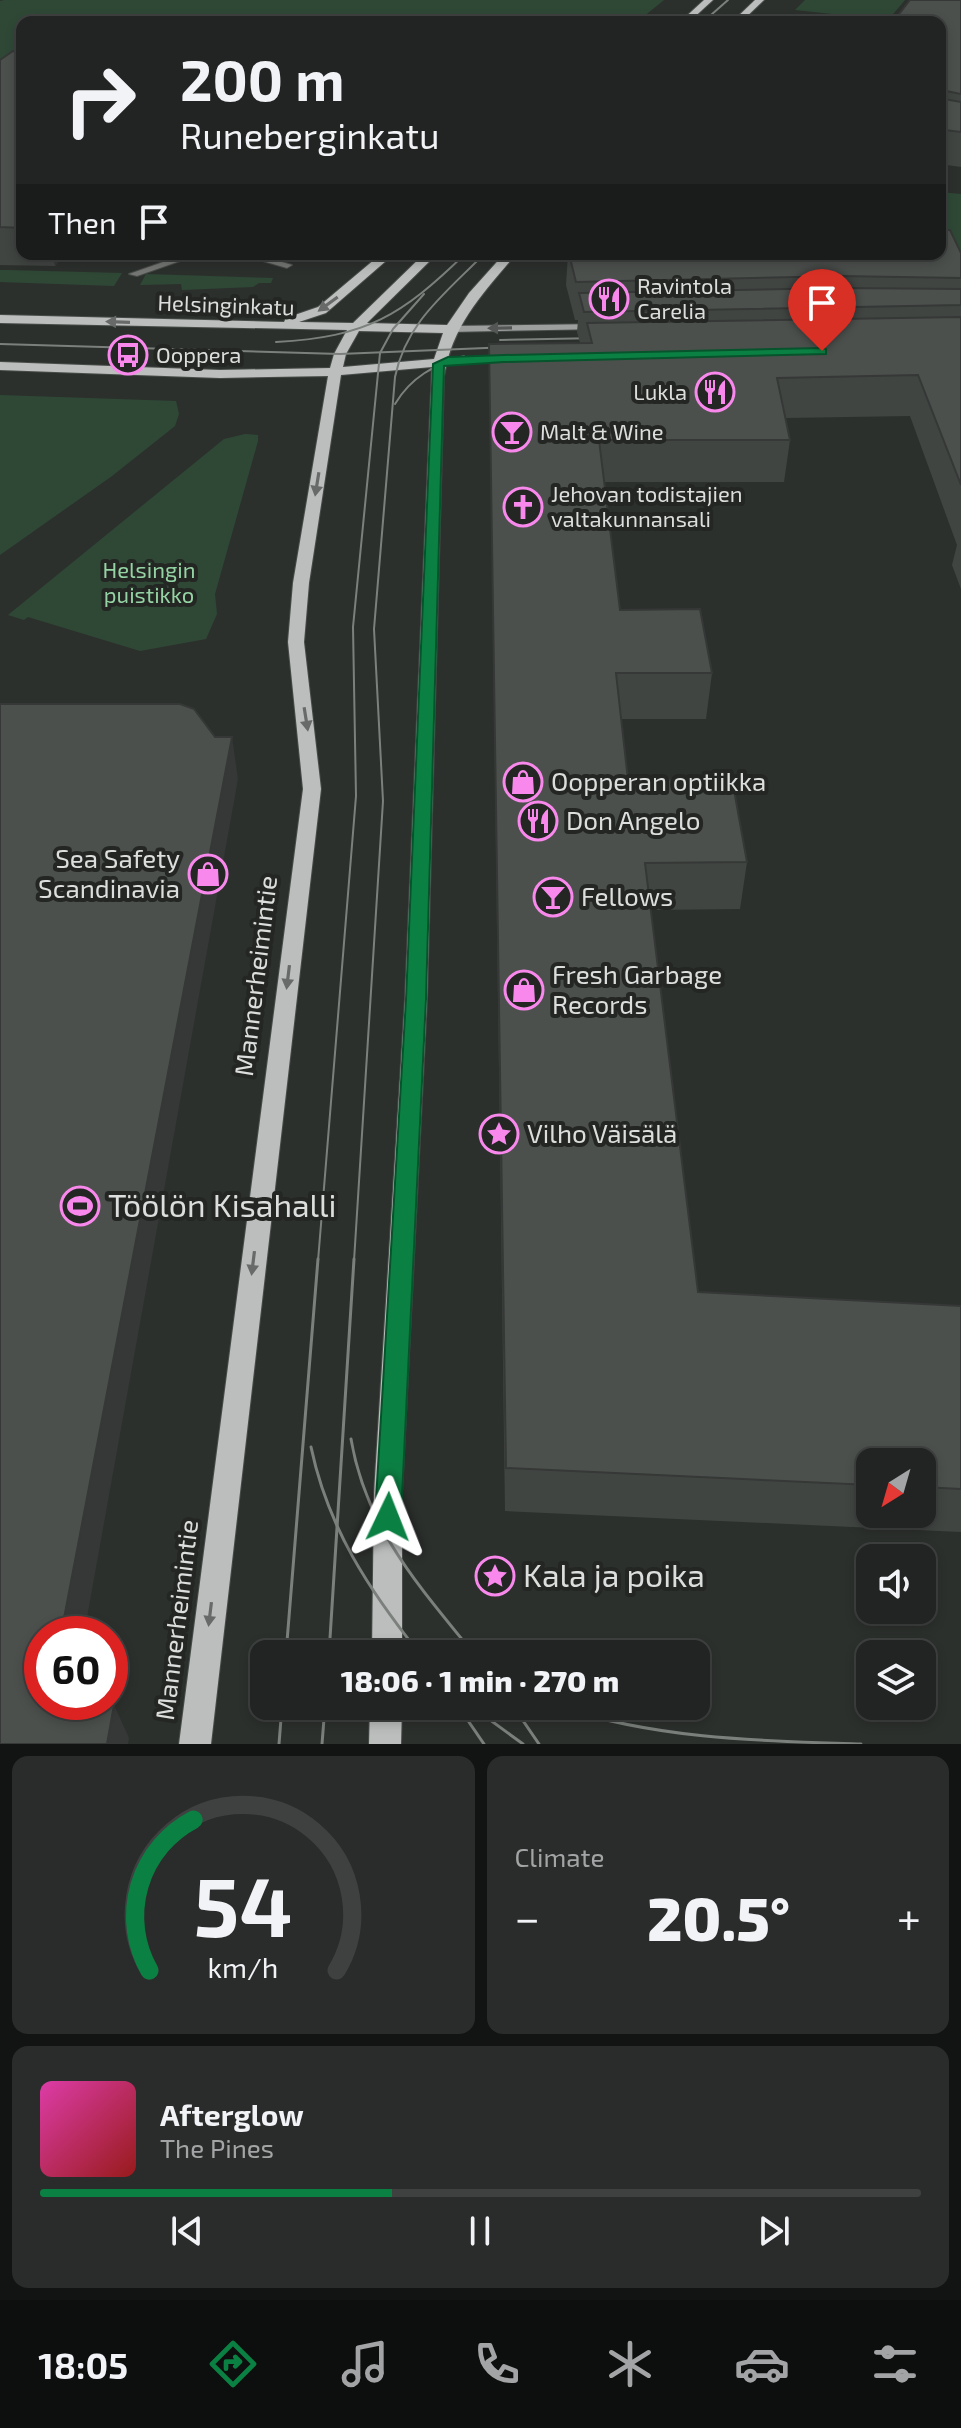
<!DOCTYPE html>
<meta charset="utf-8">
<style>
body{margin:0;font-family:"Exo 2",sans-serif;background:#292c2a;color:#f1f3f6;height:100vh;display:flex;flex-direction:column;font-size:30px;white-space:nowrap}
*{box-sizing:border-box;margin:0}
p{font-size:26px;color:#a2a4a5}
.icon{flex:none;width:44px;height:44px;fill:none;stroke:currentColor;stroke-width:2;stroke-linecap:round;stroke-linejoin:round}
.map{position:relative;height:1744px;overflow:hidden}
.side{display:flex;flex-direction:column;gap:12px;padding:12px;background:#121413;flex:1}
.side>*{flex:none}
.top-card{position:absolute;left:16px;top:16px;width:930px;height:244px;border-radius:16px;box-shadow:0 4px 12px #0003,0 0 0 2px #3e4140;background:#212422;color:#f1f3f6;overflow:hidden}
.needle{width:52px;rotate:217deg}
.controls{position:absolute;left:856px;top:1448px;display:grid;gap:16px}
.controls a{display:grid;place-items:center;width:80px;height:80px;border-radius:16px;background:#212422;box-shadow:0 4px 12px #0003,0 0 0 2px #3e4140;font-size:40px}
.speed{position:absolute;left:24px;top:1616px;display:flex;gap:16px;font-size:40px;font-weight:700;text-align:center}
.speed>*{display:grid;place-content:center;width:104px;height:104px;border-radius:50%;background:#212422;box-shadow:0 4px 12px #0003,0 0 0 2px #3e4140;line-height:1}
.speed .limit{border:12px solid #d22;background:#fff;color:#111}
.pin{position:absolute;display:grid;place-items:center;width:68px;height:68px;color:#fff;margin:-82px -34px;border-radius:50% 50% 50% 0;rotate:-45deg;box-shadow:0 0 8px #0007}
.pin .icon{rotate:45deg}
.me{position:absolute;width:88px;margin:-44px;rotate:2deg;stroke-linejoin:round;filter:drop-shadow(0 0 6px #0008)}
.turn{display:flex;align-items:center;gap:28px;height:168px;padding:0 32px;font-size:36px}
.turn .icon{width:104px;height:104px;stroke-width:2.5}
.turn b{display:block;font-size:56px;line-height:68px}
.then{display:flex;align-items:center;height:76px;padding:0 32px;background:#0003;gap:16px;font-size:30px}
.big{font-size:60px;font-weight:800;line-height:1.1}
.side .card{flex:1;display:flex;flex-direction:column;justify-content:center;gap:12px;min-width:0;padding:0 28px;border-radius:16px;background:#292c2a}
.side .dial{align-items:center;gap:0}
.dial svg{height:208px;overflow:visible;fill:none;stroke:#3e4140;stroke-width:7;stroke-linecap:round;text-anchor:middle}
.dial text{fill:#f1f3f6;stroke:none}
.song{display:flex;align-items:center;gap:24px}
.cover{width:96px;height:96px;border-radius:12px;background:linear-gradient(135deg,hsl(320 70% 55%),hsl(0 70% 35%))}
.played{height:8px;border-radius:4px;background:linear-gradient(90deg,#0b8043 40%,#3e4140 40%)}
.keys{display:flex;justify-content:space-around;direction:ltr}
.heat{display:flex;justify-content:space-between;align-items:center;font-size:44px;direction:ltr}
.side .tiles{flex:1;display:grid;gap:12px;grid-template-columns:1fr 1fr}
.card:last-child{grid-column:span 2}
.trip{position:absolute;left:250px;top:1640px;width:460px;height:80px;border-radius:16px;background:#212422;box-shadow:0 4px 12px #0003,0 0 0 2px #3e4140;font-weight:800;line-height:80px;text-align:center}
.tabs{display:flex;height:128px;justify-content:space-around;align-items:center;background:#0d0e0e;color:#a2a4a5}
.tabs .icon{width:56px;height:56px}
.tabs .active{color:#0b8043}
.tabs b{font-size:36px;color:#f1f3f6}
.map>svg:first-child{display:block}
.green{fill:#2f4836}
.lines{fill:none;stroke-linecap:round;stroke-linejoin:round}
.street-casing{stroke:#484c49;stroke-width:2}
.secondary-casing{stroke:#484c49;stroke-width:2}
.primary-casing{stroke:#484c49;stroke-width:2}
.street{fill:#757775;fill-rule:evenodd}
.secondary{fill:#9c9f9d;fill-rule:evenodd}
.primary{fill:#bbbebc;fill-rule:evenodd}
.tram-far1{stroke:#7c807d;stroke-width:2}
.tram{stroke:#7c807d;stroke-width:3}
.wall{fill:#414542;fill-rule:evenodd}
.shaded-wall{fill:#353836}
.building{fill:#4c504d;stroke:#353836;stroke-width:2}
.oneway{fill:#676a68}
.oneway2{fill:#535654}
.route{fill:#0b8043;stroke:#07532c;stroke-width:2}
.labels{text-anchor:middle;stroke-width:8;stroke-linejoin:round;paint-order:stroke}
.far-poi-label{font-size:22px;fill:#dbdedc;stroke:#232623;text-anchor:start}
.far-street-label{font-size:22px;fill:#dbdedc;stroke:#232623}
.far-park-label{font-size:22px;fill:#95d3a4;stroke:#232623}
.poi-label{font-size:26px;fill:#dbdedc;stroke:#232623;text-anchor:start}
.street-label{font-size:26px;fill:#dbdedc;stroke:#232623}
.near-poi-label{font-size:32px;fill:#dbdedc;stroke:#232623;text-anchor:start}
</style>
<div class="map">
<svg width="961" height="1744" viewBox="0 0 961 1744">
<rect width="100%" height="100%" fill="#2c302d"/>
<!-- green -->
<g class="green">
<polygon points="664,0 637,22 22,22 22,83 0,98 0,1 4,0"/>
<polygon points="805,0 905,0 888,20 795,10"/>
<polygon points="940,192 961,194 961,260 940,246"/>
<polygon points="0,270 7,270 122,273 114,286 0,282"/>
<polygon points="146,274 273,278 271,283 259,283 253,287 182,290 181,284 140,285"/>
<polygon points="0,395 176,401 179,414 175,426 112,476 0,555"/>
<polygon points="245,434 258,435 258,441 215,594 217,614 206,639 140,651 28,617 24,620 8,615 224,439"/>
</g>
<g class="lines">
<!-- street casing -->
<g class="street-casing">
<g id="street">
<polygon points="186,254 200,254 137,276 129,274"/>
<polygon points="239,254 255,254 292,265 287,268"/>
</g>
</g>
<!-- secondary casing -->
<g class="secondary-casing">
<g id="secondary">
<polygon points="600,324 604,325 604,329 450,332 445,329 450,326"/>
<polygon points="510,355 514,356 514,360 439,365 434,362 439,359"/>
</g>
</g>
<!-- primary casing -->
<g class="primary-casing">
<g id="primary">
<polygon points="704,0 713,0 689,22 680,22"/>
<polygon points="755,0 764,0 741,22 732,22"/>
<path d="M381 254H394L326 313 299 322 353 323 424 254H437L367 323 447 325 469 293 504 254H516C483 294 453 323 444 376L427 999 402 1493V1654H372L374 1493 405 999 432 367 341 375 309 583 304 642 321 789 211 1744H179L303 789 288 642 293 583 328 376 220 378 0 370V362L220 370 330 368 334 354 347 330 0 323V315L284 322 286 318 318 307ZM359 331 443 333 434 359 343 367 346 354Z"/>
<polygon points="370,1706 402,1706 401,1744 369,1744"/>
</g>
</g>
<!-- street -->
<use href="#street" class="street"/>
<!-- secondary -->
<use href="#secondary" class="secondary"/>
<!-- primary -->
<use href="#primary" class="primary"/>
<!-- tram-far1 -->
<g class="tram-far1">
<polyline points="703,22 728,0"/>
<polyline points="500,340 600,338"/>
<path d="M276 342C367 337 401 316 465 254"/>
<polyline points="0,344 340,354 512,347"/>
<path d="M395 404C411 377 434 365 464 356"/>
<polyline points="318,1261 356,796 353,627 380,353 393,329 424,294"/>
<path d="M354 1261 383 801 374 629 395 377C406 322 446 293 484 254"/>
</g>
<!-- tram -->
<g class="tram">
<path d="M351 1439C366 1528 419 1586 474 1654"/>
<path d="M311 1447C328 1528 369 1590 420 1654"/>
<polyline points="286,1654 318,1259"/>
<polyline points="329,1654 354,1259"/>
<polyline points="458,1706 484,1744"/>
<polyline points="471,1706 523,1744"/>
<polyline points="513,1706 539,1744"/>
<path d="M557 1706C656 1739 757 1741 861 1744"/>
<polyline points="279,1744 282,1706"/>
<polyline points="322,1744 325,1706"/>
</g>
</g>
<!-- wall -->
<g class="wall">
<polygon points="961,0 961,167 940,164 940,22"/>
<polygon points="22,52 22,254 64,254 55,266 0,265 0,60"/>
<path d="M961 253V589L952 565 957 545 910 416 785 418 790 440 784 482H604L620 610 712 673 706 719H621L628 780 747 862 740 909 651 910 698 1292 961 1306V1532L505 1511 489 344 580 343 577 332 578 320H575L566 285 568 254H940ZM870 1462H922V1514H870Z"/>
</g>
<!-- shaded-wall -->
<g class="shaded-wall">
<polygon points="52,254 64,254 55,266"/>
<polygon points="232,737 238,779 84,1634 61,1634"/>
<polygon points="48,1702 71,1702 65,1739 47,1706"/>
<polygon points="114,1705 129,1738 128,1744 107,1744"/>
</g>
<!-- building -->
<g class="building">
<polygon points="910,0 961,0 961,94 946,91 944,99 961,102 961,132 945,130 940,124 940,22 893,22"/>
<polygon points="13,51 22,52 22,228 0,227 0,60"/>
<polygon points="940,230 950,230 961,253 961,278 842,276 576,282 569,254 940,254"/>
<polygon points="842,288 961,289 961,305 584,312 579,293"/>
<polygon points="961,317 961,485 918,375 777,378 790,440 599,440 620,610 700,609 712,673 616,673 628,780 732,779 747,862 645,863 698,1292 961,1306 961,1489 922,1487 922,1462 870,1462 870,1485 506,1468 489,344 592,343 587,323"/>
<polygon points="0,704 180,704 194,709 215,737 232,737 61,1634 42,1634 42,1702 48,1702 47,1706 114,1705 107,1744 0,1744"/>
</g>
<!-- one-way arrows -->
<defs><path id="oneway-solid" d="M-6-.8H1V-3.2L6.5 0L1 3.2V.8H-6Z" transform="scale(2)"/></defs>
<g class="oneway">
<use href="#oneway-solid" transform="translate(328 304) rotate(144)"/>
<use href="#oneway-solid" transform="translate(118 322) rotate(-178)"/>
<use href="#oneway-solid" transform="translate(317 484) rotate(99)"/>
<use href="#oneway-solid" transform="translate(306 719) rotate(81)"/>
<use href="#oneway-solid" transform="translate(288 977) rotate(97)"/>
<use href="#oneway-solid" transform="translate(253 1263) rotate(97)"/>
<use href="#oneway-solid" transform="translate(210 1614) rotate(97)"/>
</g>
<use class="oneway2" href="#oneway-solid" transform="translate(500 328) rotate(179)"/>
<!-- route -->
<polygon class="route" points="822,348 826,349 826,354 504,362 444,366 426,999 401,1517 397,1526 388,1530 379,1526 375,1517 406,999 433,364 448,357 504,355"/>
<!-- icons -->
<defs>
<g id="restaurant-ring" transform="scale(2)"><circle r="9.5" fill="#232623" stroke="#f888eb" stroke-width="1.5"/><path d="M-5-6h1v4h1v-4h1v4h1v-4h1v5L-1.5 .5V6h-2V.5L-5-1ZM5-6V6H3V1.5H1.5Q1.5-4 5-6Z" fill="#f888eb"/></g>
<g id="bus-ring" transform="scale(2)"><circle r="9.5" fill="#232623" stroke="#f888eb" stroke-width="1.5"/><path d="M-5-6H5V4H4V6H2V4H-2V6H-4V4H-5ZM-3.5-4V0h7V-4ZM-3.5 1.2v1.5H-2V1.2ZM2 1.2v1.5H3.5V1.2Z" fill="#f888eb"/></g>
<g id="bar-ring" transform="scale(2)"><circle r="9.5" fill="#232623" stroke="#f888eb" stroke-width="1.5"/><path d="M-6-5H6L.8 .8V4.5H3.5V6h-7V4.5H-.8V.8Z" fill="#f888eb"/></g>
<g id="church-ring" transform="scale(2)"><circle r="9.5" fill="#232623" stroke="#f888eb" stroke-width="1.5"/><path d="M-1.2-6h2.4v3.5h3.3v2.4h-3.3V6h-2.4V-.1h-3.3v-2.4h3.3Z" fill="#f888eb"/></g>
<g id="shop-ring" transform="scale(2)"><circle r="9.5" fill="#232623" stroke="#f888eb" stroke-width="1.5"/><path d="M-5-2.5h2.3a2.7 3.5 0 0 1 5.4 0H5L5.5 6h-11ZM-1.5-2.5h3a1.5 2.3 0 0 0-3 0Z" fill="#f888eb"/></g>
<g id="sight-ring" transform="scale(2)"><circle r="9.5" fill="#232623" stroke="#f888eb" stroke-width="1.5"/><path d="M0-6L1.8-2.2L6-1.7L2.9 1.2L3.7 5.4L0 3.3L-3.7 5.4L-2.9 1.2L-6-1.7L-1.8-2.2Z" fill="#f888eb"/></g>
<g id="stadium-ring" transform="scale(2)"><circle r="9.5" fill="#232623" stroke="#f888eb" stroke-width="1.5"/><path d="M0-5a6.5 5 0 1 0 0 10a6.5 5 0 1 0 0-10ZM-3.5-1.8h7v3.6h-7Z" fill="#f888eb"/></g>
</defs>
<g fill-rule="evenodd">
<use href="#restaurant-ring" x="609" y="299"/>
<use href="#bus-ring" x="128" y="355"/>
<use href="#restaurant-ring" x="715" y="392"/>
<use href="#bar-ring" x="512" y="432"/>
<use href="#church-ring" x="523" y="507"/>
<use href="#shop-ring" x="523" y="782"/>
<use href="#restaurant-ring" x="538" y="821"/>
<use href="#shop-ring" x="208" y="874"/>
<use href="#bar-ring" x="553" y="897"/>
<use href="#shop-ring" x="524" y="990"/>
<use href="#sight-ring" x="499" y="1134"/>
<use href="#stadium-ring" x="80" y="1206"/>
<use href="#sight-ring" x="495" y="1576"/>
</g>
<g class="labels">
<!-- far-poi labels -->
<g class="far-poi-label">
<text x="637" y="294">Ravintola<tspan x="637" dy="25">Carelia</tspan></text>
<text x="156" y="363">Ooppera</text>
<text x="687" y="400" text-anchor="end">Lukla</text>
<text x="540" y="440">Malt &amp; Wine</text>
<text x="551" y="502">Jehovan todistajien<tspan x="551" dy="25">valtakunnansali</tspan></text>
</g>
<!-- far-street labels -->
<g class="far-street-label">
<text transform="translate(226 305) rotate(2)" y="8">Helsinginkatu</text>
</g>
<!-- far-park labels -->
<g class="far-park-label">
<text x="149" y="578">Helsingin<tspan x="149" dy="25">puistikko</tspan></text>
</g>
<!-- poi labels -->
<g class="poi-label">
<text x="551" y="791">Oopperan optiikka</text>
<text x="566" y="830">Don Angelo</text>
<text x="180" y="868" text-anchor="end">Sea Safety<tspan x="180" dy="30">Scandinavia</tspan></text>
<text x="581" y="906">Fellows</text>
<text x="552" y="984">Fresh Garbage<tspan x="552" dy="30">Records</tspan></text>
<text x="527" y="1143">Vilho Väisälä</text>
</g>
<!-- street labels -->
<g class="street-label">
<text transform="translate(256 976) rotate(-83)" y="9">Mannerheimintie</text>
<text transform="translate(177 1620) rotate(-83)" y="9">Mannerheimintie</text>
</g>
<!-- near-poi labels -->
<g class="near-poi-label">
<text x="108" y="1217">Töölön Kisahalli</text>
<text x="523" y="1587">Kala ja poika</text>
</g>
</g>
</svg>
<div class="controls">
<a><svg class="needle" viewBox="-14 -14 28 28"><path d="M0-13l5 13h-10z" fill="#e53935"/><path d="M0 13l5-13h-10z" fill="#a2a4a5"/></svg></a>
<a><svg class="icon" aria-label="sound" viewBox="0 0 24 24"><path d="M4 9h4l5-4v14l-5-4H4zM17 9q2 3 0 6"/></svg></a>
<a><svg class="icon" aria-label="layers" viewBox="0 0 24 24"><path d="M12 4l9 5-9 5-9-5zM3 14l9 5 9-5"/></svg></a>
</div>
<div class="speed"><div class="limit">60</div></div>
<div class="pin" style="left:822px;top:351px;background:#d93025"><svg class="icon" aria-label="arrive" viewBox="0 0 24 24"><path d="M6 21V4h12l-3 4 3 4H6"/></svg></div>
<svg class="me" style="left:388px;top:1517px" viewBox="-20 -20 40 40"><path d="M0-17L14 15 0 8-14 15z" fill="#0b8043" stroke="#fff" stroke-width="4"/></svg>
<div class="trip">18:06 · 1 min · 270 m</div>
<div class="top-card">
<div class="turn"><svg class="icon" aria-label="right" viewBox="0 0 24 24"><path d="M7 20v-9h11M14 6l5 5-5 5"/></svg><div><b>200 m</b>Runeberginkatu</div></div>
<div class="then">Then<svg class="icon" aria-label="arrive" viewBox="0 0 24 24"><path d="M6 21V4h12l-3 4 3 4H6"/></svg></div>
</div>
</div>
<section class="side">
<div class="tiles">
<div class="card dial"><svg viewBox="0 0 100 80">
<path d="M14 69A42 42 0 1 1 86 69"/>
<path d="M14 69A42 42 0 0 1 31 11" stroke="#0b8043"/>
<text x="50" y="56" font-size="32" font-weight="700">54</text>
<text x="50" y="72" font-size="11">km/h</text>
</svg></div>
<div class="card"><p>Climate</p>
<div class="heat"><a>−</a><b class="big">20.5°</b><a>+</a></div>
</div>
<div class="card">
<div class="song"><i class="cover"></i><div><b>Afterglow</b><p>The Pines</p></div></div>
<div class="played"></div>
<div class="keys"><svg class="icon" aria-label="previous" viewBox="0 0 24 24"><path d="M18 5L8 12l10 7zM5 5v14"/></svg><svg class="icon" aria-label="pause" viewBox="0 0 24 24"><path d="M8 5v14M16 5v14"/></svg><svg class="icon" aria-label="next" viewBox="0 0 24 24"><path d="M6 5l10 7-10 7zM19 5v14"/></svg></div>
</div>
</div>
</section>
<nav class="tabs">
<b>18:05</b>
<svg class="icon active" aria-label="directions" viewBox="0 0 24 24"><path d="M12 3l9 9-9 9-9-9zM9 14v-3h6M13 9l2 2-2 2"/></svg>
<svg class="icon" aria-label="music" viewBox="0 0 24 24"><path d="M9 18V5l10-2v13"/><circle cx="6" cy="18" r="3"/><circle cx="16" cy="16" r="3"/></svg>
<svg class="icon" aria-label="phone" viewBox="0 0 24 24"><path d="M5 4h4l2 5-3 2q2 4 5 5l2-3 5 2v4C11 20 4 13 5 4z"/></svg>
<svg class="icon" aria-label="climate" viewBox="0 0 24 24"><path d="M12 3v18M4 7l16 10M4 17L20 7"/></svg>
<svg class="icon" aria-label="car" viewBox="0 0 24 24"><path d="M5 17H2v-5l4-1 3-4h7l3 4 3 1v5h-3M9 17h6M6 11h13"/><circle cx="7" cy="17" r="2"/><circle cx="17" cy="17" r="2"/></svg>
<svg class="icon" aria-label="filters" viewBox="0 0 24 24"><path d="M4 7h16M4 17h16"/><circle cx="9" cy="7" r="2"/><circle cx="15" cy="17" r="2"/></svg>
</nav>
